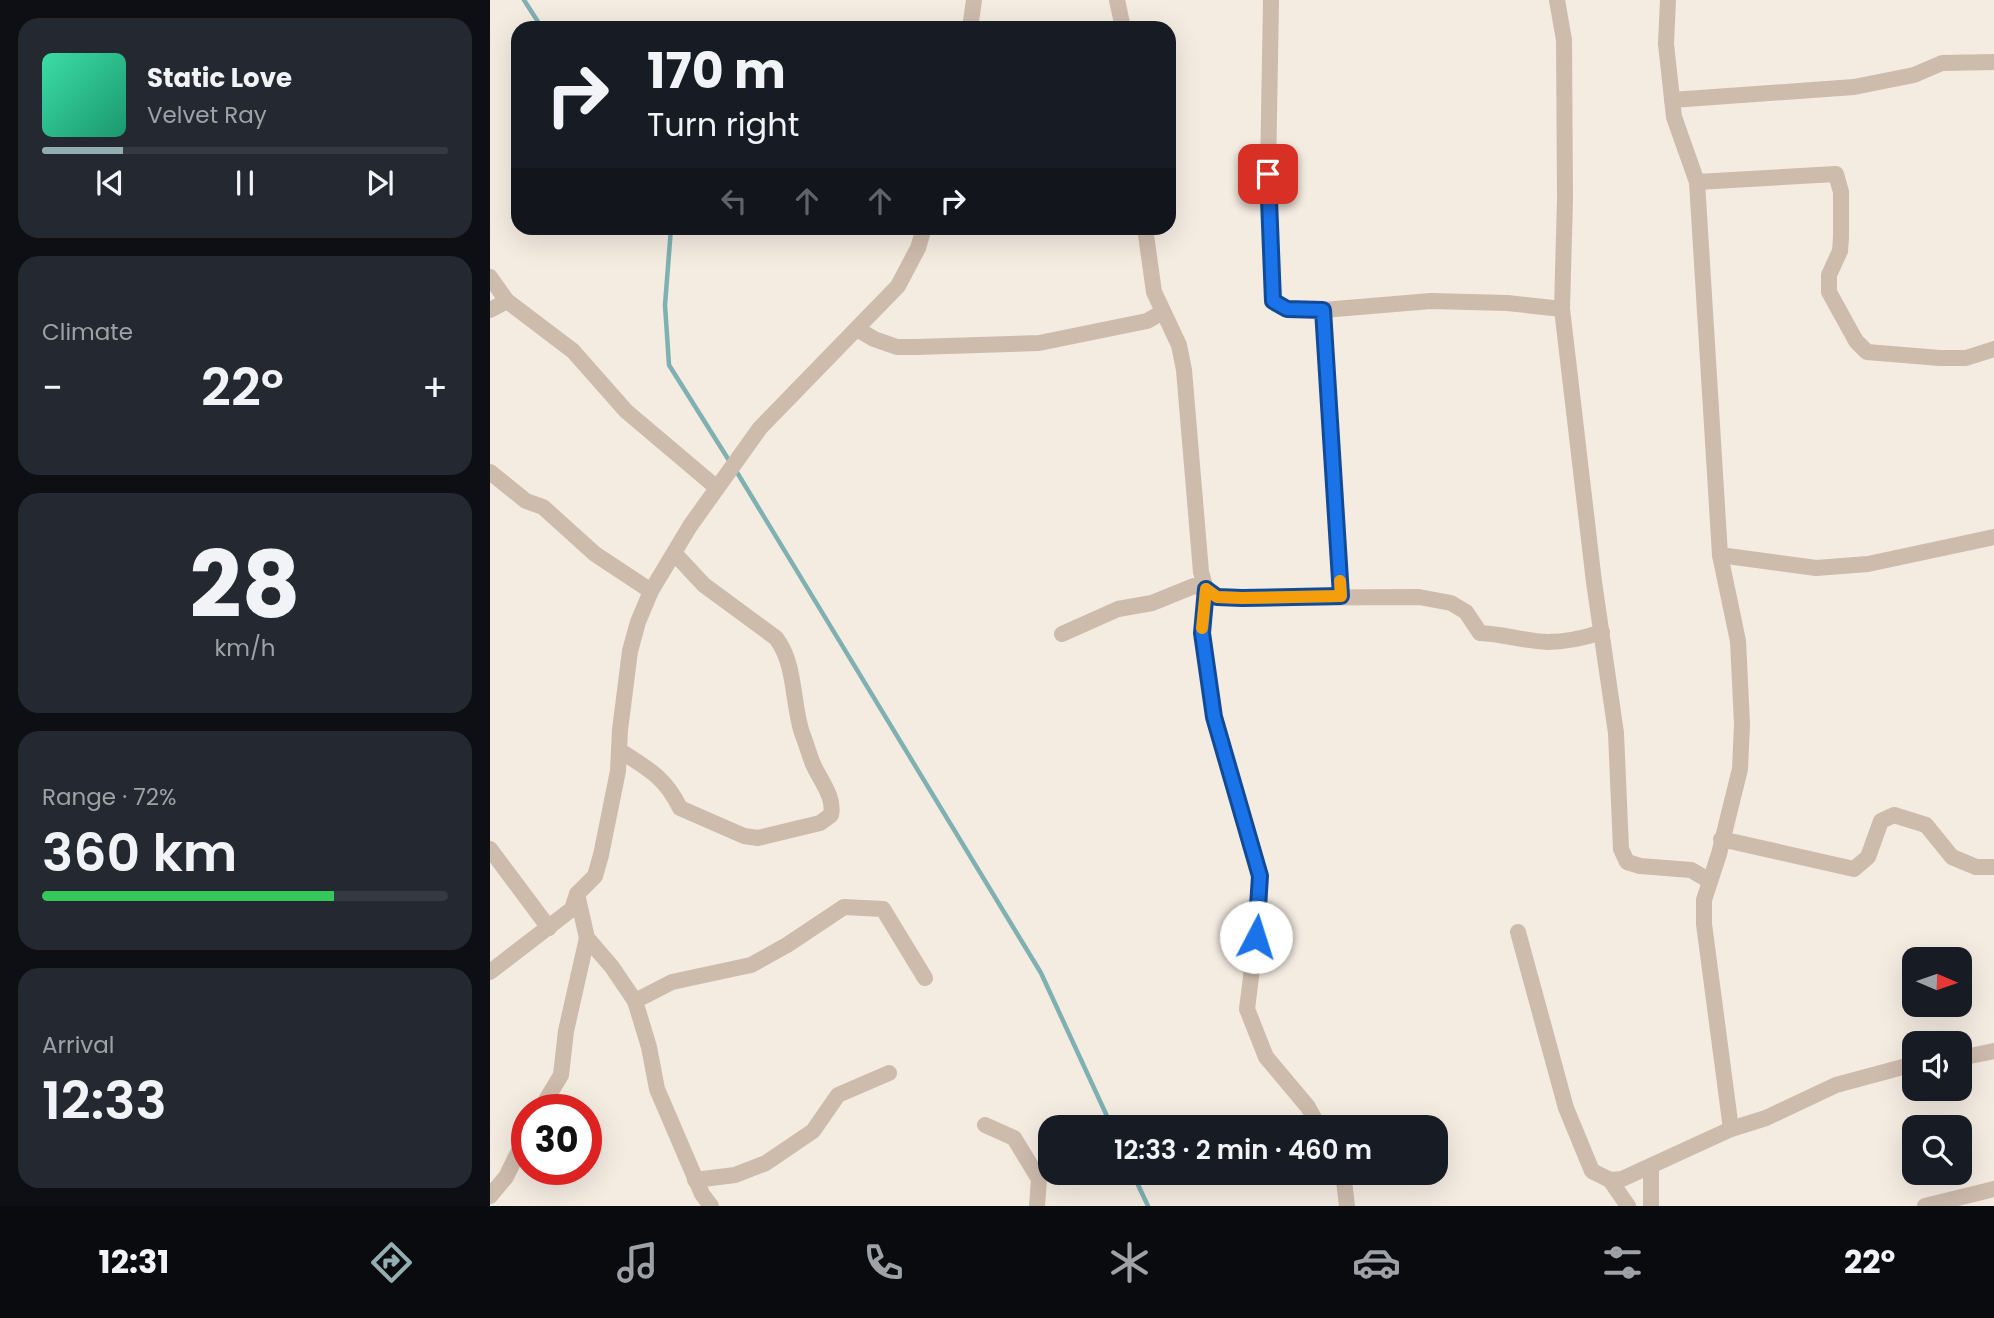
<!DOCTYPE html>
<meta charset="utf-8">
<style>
body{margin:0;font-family:Poppins,sans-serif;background:#242831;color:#f1f3f6;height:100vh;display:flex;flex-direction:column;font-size:26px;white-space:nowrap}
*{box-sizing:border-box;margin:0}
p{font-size:23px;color:#9ea1a6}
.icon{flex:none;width:38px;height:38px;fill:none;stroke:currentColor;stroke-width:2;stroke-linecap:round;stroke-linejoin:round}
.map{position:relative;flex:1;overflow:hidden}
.drawer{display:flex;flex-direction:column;gap:18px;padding:18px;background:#0d0f14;width:490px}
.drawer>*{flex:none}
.banner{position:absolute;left:21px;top:21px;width:665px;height:214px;border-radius:21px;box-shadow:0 7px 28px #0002;background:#171b24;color:#f1f3f6;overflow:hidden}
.needle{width:46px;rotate:92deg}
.tools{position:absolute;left:1412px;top:947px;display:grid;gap:14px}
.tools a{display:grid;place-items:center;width:70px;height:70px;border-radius:14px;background:#171b24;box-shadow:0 7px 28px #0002;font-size:35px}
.speed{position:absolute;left:21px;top:1094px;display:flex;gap:14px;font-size:35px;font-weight:700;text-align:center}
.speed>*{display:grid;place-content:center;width:91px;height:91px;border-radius:50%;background:#171b24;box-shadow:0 7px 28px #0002;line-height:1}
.speed .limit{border:10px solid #d22;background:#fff;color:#111}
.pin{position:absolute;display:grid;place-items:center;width:60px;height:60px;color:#fff;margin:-30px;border-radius:14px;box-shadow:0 4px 10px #0006}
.me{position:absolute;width:77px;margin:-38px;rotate:5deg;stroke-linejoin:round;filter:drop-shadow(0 0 5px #0008)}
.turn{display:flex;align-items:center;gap:24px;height:147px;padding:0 21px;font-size:32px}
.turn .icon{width:91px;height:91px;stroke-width:2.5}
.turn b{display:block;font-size:49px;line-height:60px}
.lanes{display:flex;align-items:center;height:66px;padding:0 21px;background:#0003;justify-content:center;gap:35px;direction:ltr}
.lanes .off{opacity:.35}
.big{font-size:52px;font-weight:600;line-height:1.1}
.drawer .card{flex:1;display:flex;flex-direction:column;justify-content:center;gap:10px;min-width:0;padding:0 24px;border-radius:21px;background:#242831}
.drawer .dial{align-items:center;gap:0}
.dial b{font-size:91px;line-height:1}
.song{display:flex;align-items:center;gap:21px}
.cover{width:84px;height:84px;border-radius:10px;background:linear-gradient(135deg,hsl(160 70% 55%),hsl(160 70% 35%))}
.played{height:7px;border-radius:4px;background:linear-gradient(90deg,#92aeb2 20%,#363941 20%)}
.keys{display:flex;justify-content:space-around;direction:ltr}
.heat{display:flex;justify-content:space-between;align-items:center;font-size:38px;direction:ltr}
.charge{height:10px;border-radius:5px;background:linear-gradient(90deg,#34c759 72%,#363941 0)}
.trip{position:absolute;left:548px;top:1115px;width:410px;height:70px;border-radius:21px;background:#171b24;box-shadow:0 7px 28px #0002;font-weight:600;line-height:70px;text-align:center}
.tabs{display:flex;height:112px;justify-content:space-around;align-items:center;background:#090b0e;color:#9ea1a6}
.tabs .icon{width:49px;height:49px}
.tabs .current{color:#92aeb2}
.tabs b{font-size:32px;color:#f1f3f6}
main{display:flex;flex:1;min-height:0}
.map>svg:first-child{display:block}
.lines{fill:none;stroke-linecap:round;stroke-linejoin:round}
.stream{stroke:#7fb0b2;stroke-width:4.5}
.minor{stroke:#cdbbac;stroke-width:16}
.route-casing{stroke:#114b97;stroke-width:18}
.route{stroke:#1a73e8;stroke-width:12}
.slow{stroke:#f59e0b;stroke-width:12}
</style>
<main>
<section class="drawer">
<div class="card">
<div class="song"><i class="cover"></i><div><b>Static Love</b><p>Velvet Ray</p></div></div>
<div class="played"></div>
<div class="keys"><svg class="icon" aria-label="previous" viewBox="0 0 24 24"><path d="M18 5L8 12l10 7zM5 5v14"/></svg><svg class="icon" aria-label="pause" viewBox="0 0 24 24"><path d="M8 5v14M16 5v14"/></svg><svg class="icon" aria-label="next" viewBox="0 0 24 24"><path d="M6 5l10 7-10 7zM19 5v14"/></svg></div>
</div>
<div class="card"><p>Climate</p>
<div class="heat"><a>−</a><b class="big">22°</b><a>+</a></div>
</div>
<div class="card dial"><b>28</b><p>km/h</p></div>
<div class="card"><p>Range · 72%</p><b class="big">360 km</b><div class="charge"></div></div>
<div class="card"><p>Arrival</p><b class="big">12:33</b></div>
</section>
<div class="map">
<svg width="1504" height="1206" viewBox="0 0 1504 1206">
<rect width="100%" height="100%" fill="#f4ebe1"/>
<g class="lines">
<!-- stream -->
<g class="stream">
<polyline points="34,0 52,28"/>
<polyline points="181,228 175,305 179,365 240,462"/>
<polyline points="245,469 551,973 622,1127"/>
<polyline points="642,1172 658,1206"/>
</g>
<!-- minor -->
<g class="minor">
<polyline points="627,0 633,28"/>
<polyline points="781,0 778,174 783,301 797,309 833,310 941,301 1017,303 1072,309"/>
<polyline points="1067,0 1074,40 1075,199 1072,309 1104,582 1126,733 1131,849 1137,862 1150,866 1201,870 1220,881"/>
<polyline points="1178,0 1176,44 1184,117 1207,182 1230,555 1248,641 1252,724 1250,769 1229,854 1214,900 1214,924 1241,1129"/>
<polyline points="480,28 484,0"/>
<polyline points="1182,100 1364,87 1424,75 1452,63 1504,62"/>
<polyline points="1207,182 1346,174 1351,192 1351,237 1350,251 1339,275 1339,292 1366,341 1377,352 1450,358 1476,358 1504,349"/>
<polyline points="655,228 664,292 689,345 694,370 711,572 716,589 712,633 724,717 770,876 769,913 757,1009 776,1057 818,1107 829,1127"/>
<polyline points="0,277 17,301 83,351 136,411 227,488"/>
<polyline points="0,310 17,301"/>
<polyline points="833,310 851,596"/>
<polyline points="367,329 384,339 407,347 426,347 549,343 657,321 673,312"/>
<polyline points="0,472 36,501 53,507 105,554 161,591"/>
<polyline points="1230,555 1326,568 1378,564 1504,537"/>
<path d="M572 634 628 609 662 603 704 586 716 589 728 597 752 598 929 597 961 603 976 612 990 633C1013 634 1035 641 1057 642 1077 642 1094 638 1112 632"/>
<path d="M129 750C157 768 175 777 190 808L254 836 268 838 330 823 341 815C345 797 330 780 323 764 319 754 316 743 312 733 302 703 306 664 286 638L214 585 185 554"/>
<polyline points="1231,839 1364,869 1378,857 1391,821 1404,815 1436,825 1462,857 1486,867 1504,867"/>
<polyline points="0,849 59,928"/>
<polyline points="87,894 97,938 122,967 145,1001 159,1047 167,1089 212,1194 221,1206"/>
<polyline points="1028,932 1076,1108 1102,1171 1120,1180 1132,1179 1241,1129 1276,1118 1346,1085 1424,1064"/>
<polyline points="0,972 82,909 87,894 105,876 111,855 128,771 130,730 140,651 148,622 161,591 200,526 270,428 408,286 428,248 434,228"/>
<polyline points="145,1001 182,982 261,965 297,945 354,907 393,909 435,978"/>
<polyline points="1470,1058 1504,1051"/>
<polyline points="50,1110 71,1075 76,1031 97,938"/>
<polyline points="495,1125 524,1138 549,1179 547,1206"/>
<polyline points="853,1172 857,1206"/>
<polyline points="205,1180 245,1175 276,1163 323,1131 348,1095 399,1073"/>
<polyline points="1120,1180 1138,1206"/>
<polyline points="0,1196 16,1177 37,1134"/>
<polyline points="1161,1206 1161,1167"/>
<polyline points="1435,1206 1504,1189"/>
</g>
</g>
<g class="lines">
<!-- route casing -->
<g class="route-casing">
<polyline id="route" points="766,937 770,876 724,717 712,633 716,589 727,597 752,598 851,596 833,310 797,309 783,301 778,174"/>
</g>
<!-- route -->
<use href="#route" class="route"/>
<!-- slow -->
<polyline class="slow" points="712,628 716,589 727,597 752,598 851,596 850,581"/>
</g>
</svg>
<div class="tools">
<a><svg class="needle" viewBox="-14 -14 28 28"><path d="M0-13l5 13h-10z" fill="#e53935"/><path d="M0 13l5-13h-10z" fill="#9ea1a6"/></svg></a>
<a><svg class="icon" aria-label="sound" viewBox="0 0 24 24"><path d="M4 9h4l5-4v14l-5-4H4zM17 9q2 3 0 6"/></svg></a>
<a><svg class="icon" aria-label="search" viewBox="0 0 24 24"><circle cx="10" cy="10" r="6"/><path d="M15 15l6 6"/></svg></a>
</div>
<div class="speed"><div class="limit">30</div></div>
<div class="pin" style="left:778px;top:174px;background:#d93025"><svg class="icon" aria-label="arrive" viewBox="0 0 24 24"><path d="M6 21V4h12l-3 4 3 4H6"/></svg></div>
<svg class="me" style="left:766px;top:937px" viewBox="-20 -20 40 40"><circle r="19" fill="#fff"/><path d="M0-13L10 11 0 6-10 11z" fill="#1a73e8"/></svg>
<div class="trip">12:33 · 2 min · 460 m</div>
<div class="banner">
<div class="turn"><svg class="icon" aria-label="right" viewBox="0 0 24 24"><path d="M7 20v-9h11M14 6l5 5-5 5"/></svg><div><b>170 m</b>Turn right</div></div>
<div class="lanes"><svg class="icon off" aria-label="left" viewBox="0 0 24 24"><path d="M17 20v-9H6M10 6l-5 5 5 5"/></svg><svg class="icon off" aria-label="ahead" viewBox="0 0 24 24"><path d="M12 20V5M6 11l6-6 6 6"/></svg><svg class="icon off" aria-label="ahead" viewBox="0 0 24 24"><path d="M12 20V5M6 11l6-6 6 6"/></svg><svg class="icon" aria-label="right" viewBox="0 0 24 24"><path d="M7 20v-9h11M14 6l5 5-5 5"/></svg></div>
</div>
</div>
</main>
<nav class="tabs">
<b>12:31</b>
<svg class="icon current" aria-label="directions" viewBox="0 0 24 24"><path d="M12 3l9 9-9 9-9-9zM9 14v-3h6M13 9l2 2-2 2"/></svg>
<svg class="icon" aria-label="music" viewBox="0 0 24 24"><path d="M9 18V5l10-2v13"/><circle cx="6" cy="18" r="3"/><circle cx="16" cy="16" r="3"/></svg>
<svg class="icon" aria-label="phone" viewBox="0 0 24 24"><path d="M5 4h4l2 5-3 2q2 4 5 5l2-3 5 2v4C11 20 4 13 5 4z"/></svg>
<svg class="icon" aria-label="climate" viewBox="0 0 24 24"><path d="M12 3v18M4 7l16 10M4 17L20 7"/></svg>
<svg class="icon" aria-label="car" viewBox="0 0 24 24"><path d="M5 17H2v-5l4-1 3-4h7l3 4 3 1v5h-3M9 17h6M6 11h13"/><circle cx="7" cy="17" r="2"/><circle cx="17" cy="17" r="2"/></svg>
<svg class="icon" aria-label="filters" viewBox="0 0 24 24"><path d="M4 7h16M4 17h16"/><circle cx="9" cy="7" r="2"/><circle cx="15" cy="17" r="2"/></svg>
<b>22°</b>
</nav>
